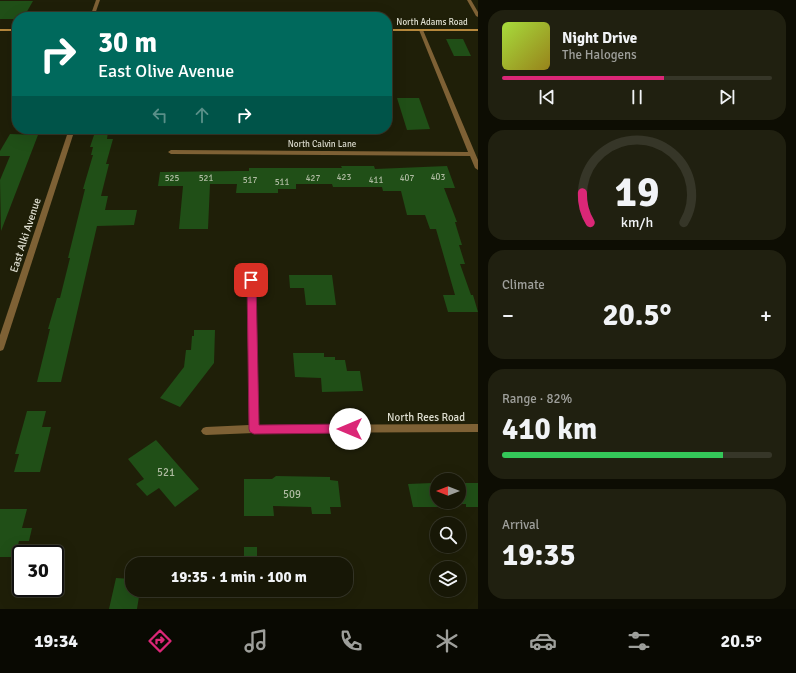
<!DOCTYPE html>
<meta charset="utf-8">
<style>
body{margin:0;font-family:Signika,sans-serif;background:#202010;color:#f1f3f6;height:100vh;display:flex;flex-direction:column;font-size:15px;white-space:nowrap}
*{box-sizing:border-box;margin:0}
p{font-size:13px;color:#9e9f9b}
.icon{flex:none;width:22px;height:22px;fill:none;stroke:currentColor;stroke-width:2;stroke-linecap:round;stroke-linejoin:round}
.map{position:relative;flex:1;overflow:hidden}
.drawer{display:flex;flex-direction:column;gap:10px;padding:10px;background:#0d0d03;width:318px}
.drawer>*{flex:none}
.banner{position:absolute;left:12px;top:12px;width:380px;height:122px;border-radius:16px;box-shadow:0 4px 16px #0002,0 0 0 1px #363628;background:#00695c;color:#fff;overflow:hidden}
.needle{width:26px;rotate:270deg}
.controls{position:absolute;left:430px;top:473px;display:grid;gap:8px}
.controls a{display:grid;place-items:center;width:36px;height:36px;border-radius:50%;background:#171706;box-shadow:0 4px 16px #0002,0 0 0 1px #363628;font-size:20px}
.speed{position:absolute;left:12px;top:545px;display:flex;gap:8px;font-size:20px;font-weight:700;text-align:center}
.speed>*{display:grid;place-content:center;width:52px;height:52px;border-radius:50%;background:#171706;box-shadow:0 4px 16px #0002,0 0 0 1px #363628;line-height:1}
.speed .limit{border:2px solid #111;border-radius:6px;background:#fff;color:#111}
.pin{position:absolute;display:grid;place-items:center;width:34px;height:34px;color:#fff;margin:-17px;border-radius:8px;box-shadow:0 2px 6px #0006}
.me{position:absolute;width:44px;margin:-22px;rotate:270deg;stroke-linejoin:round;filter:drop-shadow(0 0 3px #0008)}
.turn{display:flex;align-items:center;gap:14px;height:84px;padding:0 20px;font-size:18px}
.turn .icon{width:52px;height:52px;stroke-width:2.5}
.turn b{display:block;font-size:28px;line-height:34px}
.lanes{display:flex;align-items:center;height:38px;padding:0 20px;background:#0003;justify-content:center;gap:20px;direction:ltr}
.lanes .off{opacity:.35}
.big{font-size:30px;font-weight:700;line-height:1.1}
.drawer .widget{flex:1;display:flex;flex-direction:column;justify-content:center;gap:6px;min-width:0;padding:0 14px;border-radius:16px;background:#202010}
.drawer .dial{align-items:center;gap:0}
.dial svg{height:104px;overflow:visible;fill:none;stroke:#363628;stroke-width:7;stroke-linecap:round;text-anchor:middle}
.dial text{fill:#f1f3f6;stroke:none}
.song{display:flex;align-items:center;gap:12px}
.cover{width:48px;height:48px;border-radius:6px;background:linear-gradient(135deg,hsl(80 70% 55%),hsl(50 70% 35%))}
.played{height:4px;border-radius:2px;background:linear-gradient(90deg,#db2777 60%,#363628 60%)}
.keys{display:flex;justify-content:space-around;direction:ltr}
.heat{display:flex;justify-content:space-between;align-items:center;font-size:22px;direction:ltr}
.charge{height:6px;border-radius:3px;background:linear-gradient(90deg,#34c759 82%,#363628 0)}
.trip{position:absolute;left:125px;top:557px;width:228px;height:40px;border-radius:16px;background:#171706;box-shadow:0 4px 16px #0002,0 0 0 1px #363628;font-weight:700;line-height:40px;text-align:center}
.dock{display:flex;height:64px;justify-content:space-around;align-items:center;background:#090902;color:#9e9f9b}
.dock .icon{width:28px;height:28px}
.dock .current{color:#db2777}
.dock b{font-size:18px;color:#f1f3f6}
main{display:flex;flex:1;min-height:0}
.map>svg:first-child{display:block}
.building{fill:#204f17}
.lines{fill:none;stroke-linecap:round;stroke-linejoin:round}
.street{fill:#7e6135;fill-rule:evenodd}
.secondary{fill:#b6883c;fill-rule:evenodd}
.route{fill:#db2777;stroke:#8e194d}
.labels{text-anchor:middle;stroke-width:4;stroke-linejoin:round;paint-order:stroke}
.far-street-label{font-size:9px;fill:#dfdfd1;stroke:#1f1f08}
.number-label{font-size:9px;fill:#afbba2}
.street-label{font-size:11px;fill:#dfdfd1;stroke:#1f1f08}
.near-number-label{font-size:11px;fill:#afbba2}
</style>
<main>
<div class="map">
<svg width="478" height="609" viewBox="0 0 478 609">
<rect width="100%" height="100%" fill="#1f1f08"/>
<!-- building -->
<g class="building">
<polygon points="0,1 33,1 25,15 23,17 17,17 17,19 0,19"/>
<polygon points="446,39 463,39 471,56 454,56"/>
<polygon points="397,98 419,98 430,129 407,130"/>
<polygon points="95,132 108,132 107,139 113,139 106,164 109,164 101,196 108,196 105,210 137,210 134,225 97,226 61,382 37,382 50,329 48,329 57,298 60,298 70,258 68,258 85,189 83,189 93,155 91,155 93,147 90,147"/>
<polygon points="10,134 38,135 1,231 0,180 10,156 0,156 0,151"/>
<polygon points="341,166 374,166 375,169 447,166 455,188 444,188 457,222 455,222 457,229 462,245 459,245 465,264 460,264 471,295 473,295 478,312 448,312 443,295 455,295 436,229 430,229 425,215 407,215 401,191 383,191 382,187 333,187 332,184 296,184 296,189 278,189 278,193 236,193 237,184 210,184 208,229 179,229 183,186 158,186 160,172 237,171 249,171 249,168 342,168"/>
<polygon points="289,275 332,275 336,305 306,305 304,288 290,288"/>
<polygon points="194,330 215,330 214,363 180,407 160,398 184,367 186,350 191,350 192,336 194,336"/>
<polygon points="293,353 324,353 324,357 335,357 335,360 345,360 347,371 360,371 363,391 322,392 321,378 295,377"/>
<polygon points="27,411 46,411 42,427 51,427 40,472 14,472 19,454 15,454"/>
<polygon points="156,440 199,489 175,507 159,488 147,496 136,484 144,479 128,459"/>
<polygon points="276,476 330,477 330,480 338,481 341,507 330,507 331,514 312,514 311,507 273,506 274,516 244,516 244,479 272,479"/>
<polygon points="432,483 432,485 437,485 437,502 459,502 460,483 478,483 478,507 466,507 466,504 437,504 438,507 413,507 408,484"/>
<polygon points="0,509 27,509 22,528 32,528 29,541 19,541 15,557 0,557"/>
<rect x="244" y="547" width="13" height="17"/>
<polygon points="116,578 132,579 132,590 140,590 137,609 109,609"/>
</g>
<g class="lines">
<!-- street -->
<g class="street">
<polygon points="96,0 100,0 94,17 90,17"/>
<polygon points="467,0 471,0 478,12 478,17 476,16"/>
<polygon points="419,29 423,30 478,160 478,170 475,168 470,156 171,154 168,152 171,150 468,152 419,30"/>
<polygon points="69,129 75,129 4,348 3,350 0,351 0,335"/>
<polygon points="251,277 255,280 259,425 478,424 478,432 254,433 206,435 203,434 201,431 203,428 206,427 249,425 247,280"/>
</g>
<!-- secondary -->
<g class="secondary">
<rect x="0" y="29" width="17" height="2"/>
<rect x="387" y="29" width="91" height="2"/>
</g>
</g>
<!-- route -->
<polygon class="route" points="251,277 256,280 259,425 350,424 354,426 355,429 354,432 350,433 254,434 250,432 249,429 247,280"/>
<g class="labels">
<!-- far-street labels -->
<g class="far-street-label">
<text x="432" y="25">North Adams Road</text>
<text x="322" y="147">North Calvin Lane</text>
</g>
<!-- number labels -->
<g class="number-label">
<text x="344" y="180">423</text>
<text x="438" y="180">403</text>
<text x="172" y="181">525</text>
<text x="206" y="181">521</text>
<text x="313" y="181">427</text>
<text x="407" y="181">407</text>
<text x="250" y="183">517</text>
<text x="376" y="183">411</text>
<text x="282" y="185">511</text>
</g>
<!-- street labels -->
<g class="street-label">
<text transform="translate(25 235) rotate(-72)" y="4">East Alki Avenue</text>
<text x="426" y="421">North Rees Road</text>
</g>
<!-- near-number labels -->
<g class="near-number-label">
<text x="166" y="476">521</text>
<text x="292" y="498">509</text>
</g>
</g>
</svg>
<div class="controls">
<a><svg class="needle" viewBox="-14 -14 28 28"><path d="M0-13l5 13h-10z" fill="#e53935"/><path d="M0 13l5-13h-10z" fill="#9e9f9b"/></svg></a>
<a><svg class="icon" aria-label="search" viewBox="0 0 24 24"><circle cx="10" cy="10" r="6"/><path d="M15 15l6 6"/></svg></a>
<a><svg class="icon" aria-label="layers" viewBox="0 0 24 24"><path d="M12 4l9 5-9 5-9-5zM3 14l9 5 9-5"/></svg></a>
</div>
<div class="speed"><div class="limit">30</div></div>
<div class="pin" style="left:251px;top:280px;background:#d93025"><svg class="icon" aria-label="arrive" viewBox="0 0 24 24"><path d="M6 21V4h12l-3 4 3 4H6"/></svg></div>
<svg class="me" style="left:350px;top:429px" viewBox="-20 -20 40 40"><circle r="19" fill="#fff"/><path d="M0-13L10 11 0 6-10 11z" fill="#db2777"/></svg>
<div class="trip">19:35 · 1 min · 100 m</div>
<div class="banner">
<div class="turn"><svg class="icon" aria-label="right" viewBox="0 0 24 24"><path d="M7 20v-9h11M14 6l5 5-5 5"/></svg><div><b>30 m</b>East Olive Avenue</div></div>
<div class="lanes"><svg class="icon off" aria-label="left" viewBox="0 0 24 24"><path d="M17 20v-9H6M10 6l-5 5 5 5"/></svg><svg class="icon off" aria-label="ahead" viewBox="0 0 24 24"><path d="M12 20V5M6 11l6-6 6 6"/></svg><svg class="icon" aria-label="right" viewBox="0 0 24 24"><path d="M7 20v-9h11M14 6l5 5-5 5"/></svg></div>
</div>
</div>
<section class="drawer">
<div class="widget">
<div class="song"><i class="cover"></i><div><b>Night Drive</b><p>The Halogens</p></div></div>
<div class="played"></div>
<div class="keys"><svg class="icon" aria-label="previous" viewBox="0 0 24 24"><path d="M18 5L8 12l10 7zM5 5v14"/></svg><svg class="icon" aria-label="pause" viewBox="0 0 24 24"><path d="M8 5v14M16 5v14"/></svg><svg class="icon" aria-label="next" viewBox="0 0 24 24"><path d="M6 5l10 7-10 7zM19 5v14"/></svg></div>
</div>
<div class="widget dial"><svg viewBox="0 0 100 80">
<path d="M14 69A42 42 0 1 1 86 69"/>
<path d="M14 69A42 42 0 0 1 8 46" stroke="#db2777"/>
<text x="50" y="56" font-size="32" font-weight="700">19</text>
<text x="50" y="72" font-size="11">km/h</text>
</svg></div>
<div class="widget"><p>Climate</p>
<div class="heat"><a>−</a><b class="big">20.5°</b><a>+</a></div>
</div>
<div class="widget"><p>Range · 82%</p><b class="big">410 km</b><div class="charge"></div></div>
<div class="widget"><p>Arrival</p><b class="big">19:35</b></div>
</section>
</main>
<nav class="dock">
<b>19:34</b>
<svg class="icon current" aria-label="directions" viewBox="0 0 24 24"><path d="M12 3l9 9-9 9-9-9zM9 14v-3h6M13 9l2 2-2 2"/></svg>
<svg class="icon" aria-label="music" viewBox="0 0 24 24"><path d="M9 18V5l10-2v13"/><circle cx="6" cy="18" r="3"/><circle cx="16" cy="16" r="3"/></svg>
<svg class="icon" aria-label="phone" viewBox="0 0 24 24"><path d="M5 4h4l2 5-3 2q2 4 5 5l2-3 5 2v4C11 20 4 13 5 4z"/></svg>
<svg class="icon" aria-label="climate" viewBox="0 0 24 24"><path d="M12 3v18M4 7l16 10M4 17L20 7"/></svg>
<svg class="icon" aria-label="car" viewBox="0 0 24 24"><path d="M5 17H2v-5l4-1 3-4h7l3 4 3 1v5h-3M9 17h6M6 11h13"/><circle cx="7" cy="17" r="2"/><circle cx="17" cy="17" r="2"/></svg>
<svg class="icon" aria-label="filters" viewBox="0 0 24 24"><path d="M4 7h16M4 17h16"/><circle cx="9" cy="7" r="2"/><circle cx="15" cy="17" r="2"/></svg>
<b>20.5°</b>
</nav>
